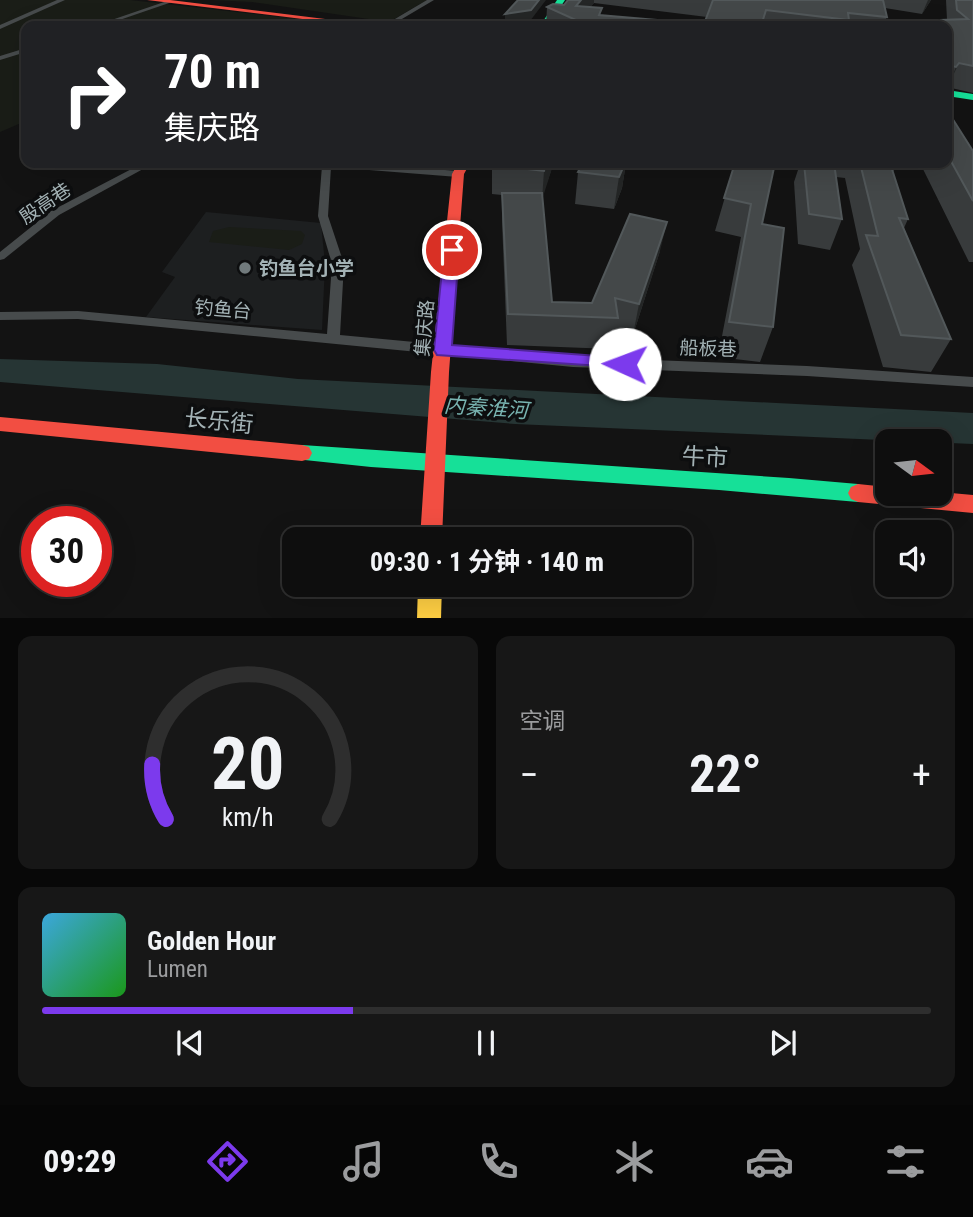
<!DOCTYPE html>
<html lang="zh">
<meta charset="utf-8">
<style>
body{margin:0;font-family:"Roboto Condensed","Noto Sans SC",sans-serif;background:#171717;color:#f1f3f6;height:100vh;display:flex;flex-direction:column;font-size:26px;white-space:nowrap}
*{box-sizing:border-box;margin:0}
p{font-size:23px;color:#9b9c9e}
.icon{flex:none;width:38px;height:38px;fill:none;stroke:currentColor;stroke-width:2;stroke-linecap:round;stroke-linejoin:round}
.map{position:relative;height:618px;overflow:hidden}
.drawer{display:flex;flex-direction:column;gap:18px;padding:18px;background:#080808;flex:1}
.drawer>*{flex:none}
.top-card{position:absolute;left:21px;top:21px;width:931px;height:147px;border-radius:14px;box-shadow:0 7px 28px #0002,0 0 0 2px #2e2e2e;background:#202124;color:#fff;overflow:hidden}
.needle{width:46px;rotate:105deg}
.buttons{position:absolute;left:875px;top:429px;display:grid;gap:14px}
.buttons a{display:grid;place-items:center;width:77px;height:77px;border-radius:14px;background:#0e0e0e;box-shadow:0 7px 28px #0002,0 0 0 2px #2e2e2e;font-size:35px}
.speed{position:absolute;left:21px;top:506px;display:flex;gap:14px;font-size:35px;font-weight:700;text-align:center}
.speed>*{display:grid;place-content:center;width:91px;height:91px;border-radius:50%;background:#0e0e0e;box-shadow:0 7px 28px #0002,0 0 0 2px #2e2e2e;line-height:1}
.speed .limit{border:10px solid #d22;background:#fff;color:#111}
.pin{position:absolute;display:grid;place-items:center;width:60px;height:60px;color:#fff;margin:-30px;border:4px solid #fff;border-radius:50%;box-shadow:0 2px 7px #0007}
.me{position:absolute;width:77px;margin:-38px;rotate:272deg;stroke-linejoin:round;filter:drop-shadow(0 0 5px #0008)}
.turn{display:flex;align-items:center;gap:24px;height:147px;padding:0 28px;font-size:32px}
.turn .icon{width:91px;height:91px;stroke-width:2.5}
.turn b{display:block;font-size:49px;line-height:60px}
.big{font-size:52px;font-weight:700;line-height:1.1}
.drawer .widget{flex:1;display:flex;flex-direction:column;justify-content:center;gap:10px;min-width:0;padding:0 24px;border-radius:14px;background:#171717}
.drawer .dial{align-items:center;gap:0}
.dial svg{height:182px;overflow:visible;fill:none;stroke:#2e2e2e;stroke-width:7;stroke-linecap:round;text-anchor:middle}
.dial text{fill:#f1f3f6;stroke:none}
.song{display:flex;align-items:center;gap:21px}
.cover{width:84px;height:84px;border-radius:10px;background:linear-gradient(135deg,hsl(200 70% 55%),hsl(120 70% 35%))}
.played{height:7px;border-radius:4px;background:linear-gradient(90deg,#7c3aed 35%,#2e2e2e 35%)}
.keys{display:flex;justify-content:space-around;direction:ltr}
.heat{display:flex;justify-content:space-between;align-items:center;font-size:38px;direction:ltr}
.drawer .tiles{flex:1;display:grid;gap:18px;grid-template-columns:1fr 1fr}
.widget:last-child{grid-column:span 2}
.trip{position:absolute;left:282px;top:527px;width:410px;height:70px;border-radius:14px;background:#0e0e0e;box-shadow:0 7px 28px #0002,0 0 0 2px #2e2e2e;font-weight:700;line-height:70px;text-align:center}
.dock{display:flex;height:112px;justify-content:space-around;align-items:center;background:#060606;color:#9b9c9e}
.dock .icon{width:49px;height:49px}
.dock .on{color:#7c3aed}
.dock b{font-size:32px;color:#f1f3f6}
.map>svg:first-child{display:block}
.built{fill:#1d1f20}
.green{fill:#1a1d17}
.water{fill:#263534}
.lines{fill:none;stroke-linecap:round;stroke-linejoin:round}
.street{fill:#474b4c;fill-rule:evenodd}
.fast{fill:#16e098;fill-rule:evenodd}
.slow{fill:#ffcf43;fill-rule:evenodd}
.jam{fill:#f24e42;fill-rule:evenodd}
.wall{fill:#383b3c;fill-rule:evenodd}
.shaded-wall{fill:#242626}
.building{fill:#444849;stroke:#52585a;stroke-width:2}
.route{fill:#7c3aed;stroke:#51269a;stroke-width:2}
.poi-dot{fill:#717a7c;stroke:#0d0e0f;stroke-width:2.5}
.labels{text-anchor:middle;stroke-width:7;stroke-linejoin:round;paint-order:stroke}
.street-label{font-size:19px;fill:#a3b2b5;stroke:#0d0e0f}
.poi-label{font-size:19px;font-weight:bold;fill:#a3b2b5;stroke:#0d0e0f;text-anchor:start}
.water-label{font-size:21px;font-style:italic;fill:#78b3b0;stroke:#0d0e0f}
.near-street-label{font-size:23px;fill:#a3b2b5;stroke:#0d0e0f}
</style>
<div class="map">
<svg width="973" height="619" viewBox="0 0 973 619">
<rect width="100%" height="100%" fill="#131313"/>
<!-- built -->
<polygon class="built" points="206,212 321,223 325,264 322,330 146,317 175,277 162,272"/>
<!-- green -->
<g class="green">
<polygon points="0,0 130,0 361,26 26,26 26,121 0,132"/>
<polygon points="210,0 427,0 389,22 252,2"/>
<polygon points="229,227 301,231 305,235 302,244 289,250 209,242 213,231"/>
</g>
<!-- water -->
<polygon class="water" points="0,359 157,364 298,379 973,413 973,444 515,424 0,382"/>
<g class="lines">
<!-- street -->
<g class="street">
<polygon points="57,0 65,0 0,29 0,25"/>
<polygon points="427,0 434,0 390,26 383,26"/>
<polygon points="167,1 172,2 102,26 94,26"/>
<polygon points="26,48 26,52 0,60 0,56"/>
<polygon points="143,163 154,163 59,215 4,259 0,260 0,252 51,211"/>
<polygon points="314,163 351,163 458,171 463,174 458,177 331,167 328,216 344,264 340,335 573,357 807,366 973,377 973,387 807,376 573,367 78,319 0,320 0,312 78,311 327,334 332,264 318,216 322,166"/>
</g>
<!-- fast -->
<g class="fast">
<polygon points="557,0 565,0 548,26 540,26"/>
<polygon points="947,90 973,94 973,100 947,96"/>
<polygon points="302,445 789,478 858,484 865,487 868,493 865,499 858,502 719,490 371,467 295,459 292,453 295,447"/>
</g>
<!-- slow -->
<polygon class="slow" points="418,584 442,584 441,619 417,619"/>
<!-- jam -->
<g class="jam">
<polygon points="147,0 170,0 382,26 359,26"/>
<polygon points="458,163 470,163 464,174 449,372 442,539 420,539 431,372 452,174"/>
<polygon points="0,417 302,445 309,447 312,453 309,459 302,461 0,431"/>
<polygon points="858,484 887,487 887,494 940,492 973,495 973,513 858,502 851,499 848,493 851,487"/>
</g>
</g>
<!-- wall -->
<g class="wall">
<path d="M568 0H931L922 14 885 8 887 17 883 26H546L547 7 564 5ZM594 3 707 17 704 24 601 15 590 7Z"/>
<polygon points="946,0 973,0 973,93 947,87 947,88 947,26 938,26 941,20 947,20"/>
<polygon points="947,110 973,151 973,262 969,262 920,163 947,163"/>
<polygon points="626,163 622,188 614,209 575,204 578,172"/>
<polygon points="735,163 762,224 773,327 760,362 718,357 741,237 715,231"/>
<polygon points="798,163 897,163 893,172 908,219 904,228 951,339 931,372 883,367 852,265 860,249 845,178 836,177 842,219 830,250 798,244 794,182 799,167"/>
<polygon points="492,165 553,165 542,197 552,302 592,303 660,251 633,335 615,330 612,349 507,345 502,221 502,195 492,194"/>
</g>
<!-- shaded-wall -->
<g class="shaded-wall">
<polygon points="539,0 546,0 530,21 505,25 505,14"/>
<polygon points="581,0 594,0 594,3 579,22 576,6"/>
<polygon points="928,0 931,0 922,14"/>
<polygon points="959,63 947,88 956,67"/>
<polygon points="546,163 553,163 553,165 542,200 544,171"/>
<polygon points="625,163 626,163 622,188 614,209 619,177"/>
<polygon points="667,222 660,251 633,335 639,304"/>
</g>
<!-- building -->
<g class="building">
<polygon points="518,0 539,0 531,10 505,14"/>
<polygon points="568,0 581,0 576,6 602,8 599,15 704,24 713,0 883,0 887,17 848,13 849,20 766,10 761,26 732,26 732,21 731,26 589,26 547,7 553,4 564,5"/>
<polygon points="956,0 973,0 973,66 959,63 956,67 947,65 947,26 941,26 941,20 968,19 957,10"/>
<polygon points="947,110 973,151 973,201 947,154"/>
<polygon points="493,163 546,163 544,171 492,165"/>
<polygon points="583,163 625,163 619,177 578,172"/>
<polygon points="735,163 775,163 762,224 784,228 773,327 729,322 751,204 724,198"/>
<polygon points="804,163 834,163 842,219 809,214"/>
<polygon points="860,163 890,163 908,219 899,218 951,339 901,335 866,235 878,236"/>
<polygon points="502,193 542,193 552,302 592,303 630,214 667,222 639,304 615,298 618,318 508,314"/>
</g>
<!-- route -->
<polygon class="route" points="452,245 459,250 452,345 625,358 634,364 631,368 437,355 434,350 444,250"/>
<!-- markers -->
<circle class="poi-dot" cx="245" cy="268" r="7"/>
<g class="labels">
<!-- street labels -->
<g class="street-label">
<text transform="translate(45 203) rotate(-34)" y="7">殷高巷</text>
<text transform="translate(223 309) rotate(5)" y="7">钓鱼台</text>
<text transform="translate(424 328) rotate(-85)" y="7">集庆路</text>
<text transform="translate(708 348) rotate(2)" y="7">船板巷</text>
</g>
<!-- poi labels -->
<g class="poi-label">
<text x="259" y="275">钓鱼台小学</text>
</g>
<!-- water labels -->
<g class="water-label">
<text transform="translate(486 408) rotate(4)" y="7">内秦淮河</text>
</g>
<!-- near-street labels -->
<g class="near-street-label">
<text transform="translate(219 421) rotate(6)" y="8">长乐街</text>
<text transform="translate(705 457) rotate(3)" y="8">牛市</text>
</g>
</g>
</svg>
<div class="buttons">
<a><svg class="needle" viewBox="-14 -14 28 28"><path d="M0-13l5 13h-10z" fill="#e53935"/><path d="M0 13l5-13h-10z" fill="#9b9c9e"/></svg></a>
<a><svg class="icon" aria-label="sound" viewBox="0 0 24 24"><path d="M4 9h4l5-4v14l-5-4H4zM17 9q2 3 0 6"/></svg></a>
</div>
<div class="speed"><div class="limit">30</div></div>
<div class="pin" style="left:452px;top:250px;background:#d93025"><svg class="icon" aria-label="arrive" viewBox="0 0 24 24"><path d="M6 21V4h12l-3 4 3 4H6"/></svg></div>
<svg class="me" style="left:625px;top:364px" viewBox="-20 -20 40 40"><circle r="19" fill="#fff"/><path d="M0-13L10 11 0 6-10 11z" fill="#7c3aed"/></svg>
<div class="trip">09:30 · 1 分钟 · 140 m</div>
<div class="top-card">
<div class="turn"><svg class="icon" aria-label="right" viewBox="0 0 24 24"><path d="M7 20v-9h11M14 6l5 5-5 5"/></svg><div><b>70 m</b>集庆路</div></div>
</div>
</div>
<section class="drawer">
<div class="tiles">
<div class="widget dial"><svg viewBox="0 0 100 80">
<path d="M14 69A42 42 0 1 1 86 69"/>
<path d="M14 69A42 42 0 0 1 8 45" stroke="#7c3aed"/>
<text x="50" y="56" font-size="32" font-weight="700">20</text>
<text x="50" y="72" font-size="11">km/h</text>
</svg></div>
<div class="widget"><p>空调</p>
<div class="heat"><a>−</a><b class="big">22°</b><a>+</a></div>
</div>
<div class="widget">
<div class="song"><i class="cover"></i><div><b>Golden Hour</b><p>Lumen</p></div></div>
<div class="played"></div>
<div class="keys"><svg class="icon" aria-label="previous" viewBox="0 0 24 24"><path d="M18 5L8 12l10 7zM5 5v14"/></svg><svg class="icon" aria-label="pause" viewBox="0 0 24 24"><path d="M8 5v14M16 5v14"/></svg><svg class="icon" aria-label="next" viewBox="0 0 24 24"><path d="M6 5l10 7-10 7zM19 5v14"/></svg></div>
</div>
</div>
</section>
<nav class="dock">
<b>09:29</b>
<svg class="icon on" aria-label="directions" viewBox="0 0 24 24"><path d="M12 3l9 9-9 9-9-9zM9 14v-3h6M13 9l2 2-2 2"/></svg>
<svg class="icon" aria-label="music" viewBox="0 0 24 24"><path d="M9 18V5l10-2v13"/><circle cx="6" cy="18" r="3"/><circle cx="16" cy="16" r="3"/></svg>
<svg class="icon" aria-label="phone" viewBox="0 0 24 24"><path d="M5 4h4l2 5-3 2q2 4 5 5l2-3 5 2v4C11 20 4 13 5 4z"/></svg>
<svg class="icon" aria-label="climate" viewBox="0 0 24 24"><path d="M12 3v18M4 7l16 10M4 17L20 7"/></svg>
<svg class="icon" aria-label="car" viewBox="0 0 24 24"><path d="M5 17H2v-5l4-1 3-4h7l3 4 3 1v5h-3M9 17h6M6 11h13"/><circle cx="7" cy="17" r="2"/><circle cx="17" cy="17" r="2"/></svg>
<svg class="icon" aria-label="filters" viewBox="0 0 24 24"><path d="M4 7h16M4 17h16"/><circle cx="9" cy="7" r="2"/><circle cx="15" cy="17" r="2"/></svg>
</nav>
